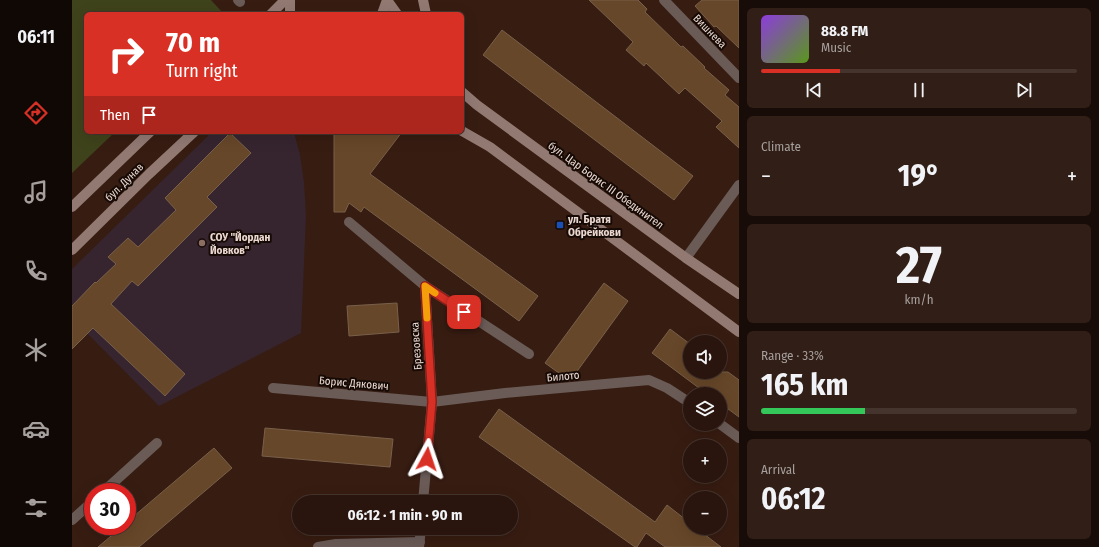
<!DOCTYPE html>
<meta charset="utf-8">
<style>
body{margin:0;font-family:"Fira Sans Condensed",sans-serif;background:#311e16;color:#f1f3f6;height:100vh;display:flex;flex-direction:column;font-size:15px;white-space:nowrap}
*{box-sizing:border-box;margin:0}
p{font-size:13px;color:#a59f9d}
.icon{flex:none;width:22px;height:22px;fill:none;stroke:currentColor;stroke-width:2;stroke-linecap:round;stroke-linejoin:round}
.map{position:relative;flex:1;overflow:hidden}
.sheet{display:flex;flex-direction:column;gap:8px;padding:8px;background:#170c07;width:360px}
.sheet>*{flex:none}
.banner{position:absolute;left:12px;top:12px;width:380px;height:122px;border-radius:6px;box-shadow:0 4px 16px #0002,0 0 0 1px #45342e;background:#d93025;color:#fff;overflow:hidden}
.tools{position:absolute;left:611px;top:335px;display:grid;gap:8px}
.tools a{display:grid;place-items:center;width:44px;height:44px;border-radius:50%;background:#29150d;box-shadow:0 4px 16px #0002,0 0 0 1px #45342e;font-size:20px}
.speed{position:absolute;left:12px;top:483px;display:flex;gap:8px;font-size:20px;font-weight:700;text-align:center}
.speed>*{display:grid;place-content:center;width:52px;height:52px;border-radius:50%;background:#29150d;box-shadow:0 4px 16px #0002,0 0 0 1px #45342e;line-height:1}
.speed .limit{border:6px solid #d22;background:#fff;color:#111}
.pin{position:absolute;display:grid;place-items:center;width:34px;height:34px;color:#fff;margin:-17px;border-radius:8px;box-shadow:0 2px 6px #0006}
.me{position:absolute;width:44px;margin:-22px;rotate:5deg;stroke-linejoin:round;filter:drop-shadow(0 0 3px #0008)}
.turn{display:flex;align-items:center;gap:14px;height:84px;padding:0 16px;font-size:18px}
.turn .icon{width:52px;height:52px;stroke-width:2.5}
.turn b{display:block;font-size:28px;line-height:34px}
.then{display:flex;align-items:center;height:38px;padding:0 16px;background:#0003;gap:8px;font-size:15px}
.big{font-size:30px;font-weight:700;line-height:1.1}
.sheet .tile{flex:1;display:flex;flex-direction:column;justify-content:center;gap:6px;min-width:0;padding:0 14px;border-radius:6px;background:#311e16}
.sheet .dial{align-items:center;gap:0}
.dial b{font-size:52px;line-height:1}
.song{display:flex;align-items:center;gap:12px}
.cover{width:48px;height:48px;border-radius:6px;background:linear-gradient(135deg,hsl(270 70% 55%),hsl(90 70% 35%))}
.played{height:4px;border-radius:2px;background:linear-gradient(90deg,#d93025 25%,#45342e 25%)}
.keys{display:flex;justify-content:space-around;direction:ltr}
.heat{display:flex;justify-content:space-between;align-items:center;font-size:22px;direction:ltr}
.charge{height:6px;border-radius:3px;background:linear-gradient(90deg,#34c759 33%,#45342e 0)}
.trip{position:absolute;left:220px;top:495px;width:226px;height:40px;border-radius:20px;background:#29150d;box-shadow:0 4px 16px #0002,0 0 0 1px #45342e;font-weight:700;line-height:40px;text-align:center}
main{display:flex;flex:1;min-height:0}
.menu{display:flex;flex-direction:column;width:72px;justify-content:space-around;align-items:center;background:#100805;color:#a59f9d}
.menu .icon{width:28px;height:28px}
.menu .current{color:#d93025}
.menu b{font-size:18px;color:#f1f3f6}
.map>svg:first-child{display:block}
.education{fill:#36252f}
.green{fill:#3f431b}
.building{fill:#674729;stroke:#79604a}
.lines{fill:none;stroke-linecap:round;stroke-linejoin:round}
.minor{stroke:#6a5b57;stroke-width:10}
.secondary{stroke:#927a73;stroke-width:10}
.route-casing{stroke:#8d1f18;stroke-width:10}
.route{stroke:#d93025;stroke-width:7}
.slow{stroke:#f59e0b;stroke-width:7}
.transit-dot{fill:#1a4fb4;stroke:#160a06;stroke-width:1.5}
.education-dot{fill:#8d6e63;stroke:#160a06;stroke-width:1.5}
.labels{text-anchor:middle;stroke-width:4;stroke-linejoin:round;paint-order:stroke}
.street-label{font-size:11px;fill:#ebd8d0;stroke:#160a06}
.poi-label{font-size:11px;font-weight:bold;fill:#ebd8d0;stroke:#160a06;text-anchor:start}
</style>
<main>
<nav class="menu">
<b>06:11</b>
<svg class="icon current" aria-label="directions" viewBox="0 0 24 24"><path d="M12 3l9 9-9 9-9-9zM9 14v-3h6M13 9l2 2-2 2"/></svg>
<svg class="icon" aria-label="music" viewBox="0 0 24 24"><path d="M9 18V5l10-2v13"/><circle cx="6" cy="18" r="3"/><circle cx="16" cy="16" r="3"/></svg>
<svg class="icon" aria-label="phone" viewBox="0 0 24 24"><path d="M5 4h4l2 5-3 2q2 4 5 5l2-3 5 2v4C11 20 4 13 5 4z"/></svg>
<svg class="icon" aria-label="climate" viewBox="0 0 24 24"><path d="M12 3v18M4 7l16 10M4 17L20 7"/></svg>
<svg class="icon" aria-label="car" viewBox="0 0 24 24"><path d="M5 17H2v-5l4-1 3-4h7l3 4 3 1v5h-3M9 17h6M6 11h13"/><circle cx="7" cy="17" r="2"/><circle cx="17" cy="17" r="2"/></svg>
<svg class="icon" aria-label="filters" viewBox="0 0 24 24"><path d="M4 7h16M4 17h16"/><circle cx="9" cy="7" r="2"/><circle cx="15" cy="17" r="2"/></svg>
</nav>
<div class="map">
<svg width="667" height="547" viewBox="0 0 667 547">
<rect width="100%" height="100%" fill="#371c11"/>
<!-- education -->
<polygon class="education" points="140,132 222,132 228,155 232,183 234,216 229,333 87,406 0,318 0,269"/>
<!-- green -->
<polygon class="green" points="0,0 139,0 150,12 149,14 14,14 14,132 43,132 0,173"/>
<!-- building -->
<g class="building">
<polygon points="517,0 566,0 575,9 573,12 609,47 611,46 633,67 632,68 657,90 653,95 667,107 667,148 644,127 650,121 613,88 607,94 574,63 572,66 554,50 561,42"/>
<polygon points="630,0 667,0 667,48 644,26 642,27 623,6"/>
<polygon points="430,30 621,176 602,200 411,55"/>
<polygon points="262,132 330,132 298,174 466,296 447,321 292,207 289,212 277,203 273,212 262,212"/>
<polygon points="158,133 179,153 135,197 145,207 66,286 60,281 39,304 113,374 93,396 21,328 0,349 0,306 23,282 24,283 44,264 36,257 56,238 66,247 104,210 93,198"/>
<polygon points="532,283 556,301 498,381 473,363"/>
<polygon points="325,303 327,332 277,336 275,306"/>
<polygon points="598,329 618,344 618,372 656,372 667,380 667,417 648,403 648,394 635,394 580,353"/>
<polygon points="427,409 583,522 595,505 618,523 618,528 624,528 649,547 593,547 574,533 565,547 563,547 407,437"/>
<polygon points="193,428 321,439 318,467 190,456"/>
<polygon points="142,448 160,468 67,547 26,547 51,526 55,526 55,522"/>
</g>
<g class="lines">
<!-- minor -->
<g class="minor">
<polyline points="166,0 168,2"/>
<polyline points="592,0 667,78"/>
<polyline points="277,222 353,286 360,402 351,502"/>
<polyline points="614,258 667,185"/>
<polyline points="353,286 457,354"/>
<polyline points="201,388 360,402 433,393 577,380 595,388 618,403"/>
<polyline points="648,424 667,438"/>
<polyline points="31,492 85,443"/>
<polyline points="0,520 21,501"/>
<polyline points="246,547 264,544 348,542"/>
<polyline points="347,547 349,528"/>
</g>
<!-- secondary -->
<g class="secondary">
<polyline points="315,0 325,14"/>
<polyline points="351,0 354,14"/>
<polyline points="199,14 213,0"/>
<polyline points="218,14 218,0"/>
<polyline points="310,14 315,0"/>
<polyline points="390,92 405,105 614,258 667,294"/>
<polyline points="390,131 418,147 667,332"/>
<polyline points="0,207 78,132"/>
<polyline points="0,250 77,174 122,132"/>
</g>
</g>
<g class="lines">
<!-- route casing -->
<g class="route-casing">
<polyline id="route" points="355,459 360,402 353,286 392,312"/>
</g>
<!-- route -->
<use href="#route" class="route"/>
<!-- slow -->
<polyline class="slow" points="355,318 353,286 363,293"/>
</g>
<!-- markers -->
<rect class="transit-dot" x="484" y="221" width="8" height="8" rx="2"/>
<circle class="education-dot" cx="130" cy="243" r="4"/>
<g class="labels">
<!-- street labels -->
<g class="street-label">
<text transform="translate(638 31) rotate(46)" y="4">Вишнева</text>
<text transform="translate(52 182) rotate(-45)" y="4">бул. Дунав</text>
<text transform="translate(534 185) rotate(36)" y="4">бул. Цар Борис III Обединител</text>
<text transform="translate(344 346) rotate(-94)" y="4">Брезовска</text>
<text transform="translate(491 376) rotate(-5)" y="4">Билото</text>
<text transform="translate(282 383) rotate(5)" y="4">Борис Дякович</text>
</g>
<!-- poi labels -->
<g class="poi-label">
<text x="496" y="223">ул. Братя<tspan x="496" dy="13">Обрейкови</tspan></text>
<text x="138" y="241">СОУ "Йордан<tspan x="138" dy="13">Йовков"</tspan></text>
</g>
</g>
</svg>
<div class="tools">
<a><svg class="icon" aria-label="sound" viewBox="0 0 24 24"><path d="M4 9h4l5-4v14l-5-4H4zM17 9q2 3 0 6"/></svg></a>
<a><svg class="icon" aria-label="layers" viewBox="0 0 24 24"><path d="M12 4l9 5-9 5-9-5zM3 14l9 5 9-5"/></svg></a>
<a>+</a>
<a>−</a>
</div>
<div class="speed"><div class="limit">30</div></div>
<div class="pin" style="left:392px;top:312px;background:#d93025"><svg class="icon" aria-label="arrive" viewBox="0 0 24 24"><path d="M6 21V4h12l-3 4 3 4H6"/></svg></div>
<svg class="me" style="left:355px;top:459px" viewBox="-20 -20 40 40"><path d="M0-17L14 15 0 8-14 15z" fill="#d93025" stroke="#fff" stroke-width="4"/></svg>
<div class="trip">06:12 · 1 min · 90 m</div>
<div class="banner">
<div class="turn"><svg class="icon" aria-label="right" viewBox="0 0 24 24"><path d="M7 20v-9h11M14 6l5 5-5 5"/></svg><div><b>70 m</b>Turn right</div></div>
<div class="then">Then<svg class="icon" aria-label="arrive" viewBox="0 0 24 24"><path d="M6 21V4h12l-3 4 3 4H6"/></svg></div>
</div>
</div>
<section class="sheet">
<div class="tile">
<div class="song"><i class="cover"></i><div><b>88.8 FM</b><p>Music</p></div></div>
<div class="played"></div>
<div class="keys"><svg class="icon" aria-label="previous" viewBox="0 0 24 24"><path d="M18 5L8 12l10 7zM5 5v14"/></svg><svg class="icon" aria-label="pause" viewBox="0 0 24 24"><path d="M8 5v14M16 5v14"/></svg><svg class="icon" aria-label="next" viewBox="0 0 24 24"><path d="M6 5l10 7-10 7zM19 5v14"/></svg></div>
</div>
<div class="tile"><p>Climate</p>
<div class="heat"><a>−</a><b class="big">19°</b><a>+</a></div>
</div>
<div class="tile dial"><b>27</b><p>km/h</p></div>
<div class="tile"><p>Range · 33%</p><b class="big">165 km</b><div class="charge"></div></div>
<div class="tile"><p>Arrival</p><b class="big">06:12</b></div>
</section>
</main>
